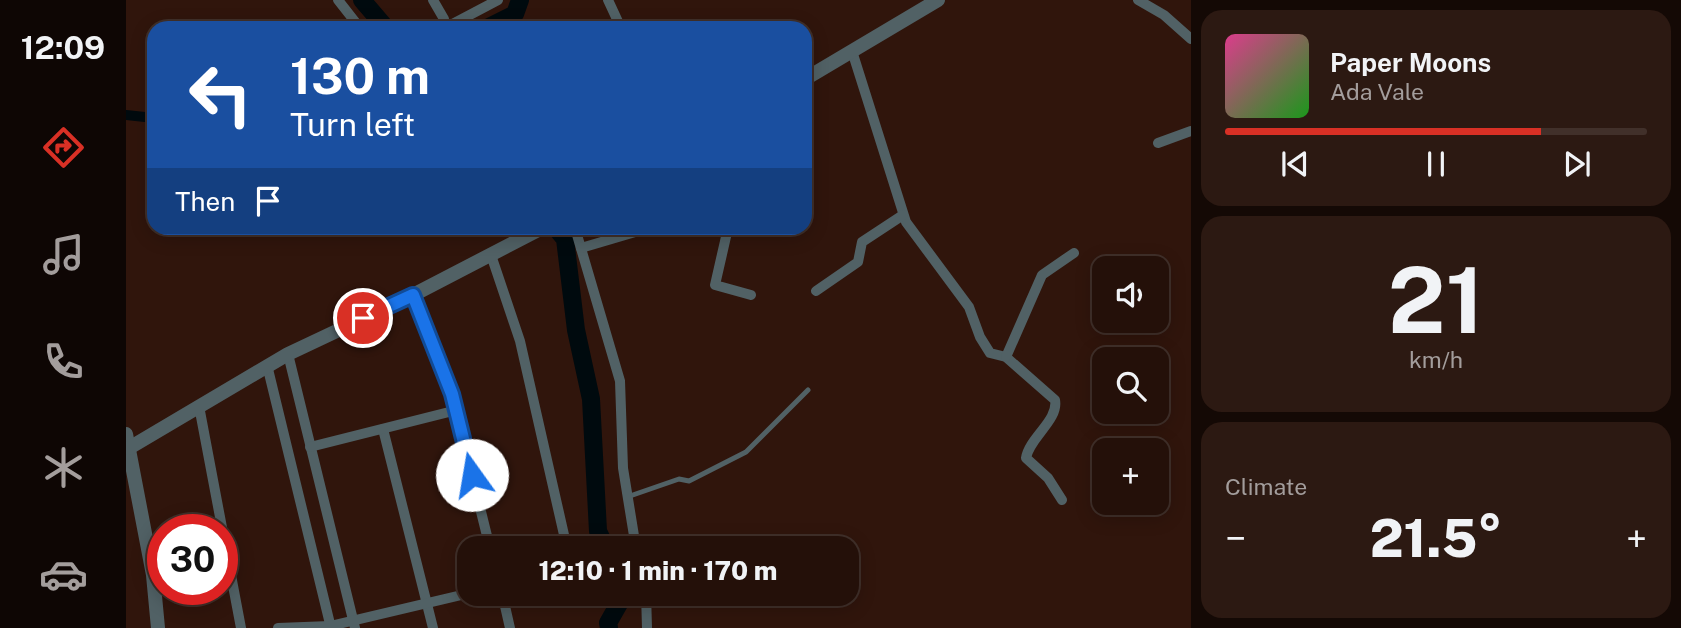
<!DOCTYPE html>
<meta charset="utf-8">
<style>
body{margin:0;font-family:"Public Sans",sans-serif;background:#2c1912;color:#f1f3f6;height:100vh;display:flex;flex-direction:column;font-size:26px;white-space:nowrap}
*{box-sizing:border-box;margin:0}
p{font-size:23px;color:#a39d9c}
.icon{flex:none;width:38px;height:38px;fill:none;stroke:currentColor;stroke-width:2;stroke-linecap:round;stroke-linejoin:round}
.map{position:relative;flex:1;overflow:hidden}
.details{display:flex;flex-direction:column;gap:10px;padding:10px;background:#140905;width:490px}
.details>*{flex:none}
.top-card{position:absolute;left:21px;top:21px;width:665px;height:214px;border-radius:21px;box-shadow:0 4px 18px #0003,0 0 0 2px #41302a;background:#1a4fa0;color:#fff;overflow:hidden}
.tools{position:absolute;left:966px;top:256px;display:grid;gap:14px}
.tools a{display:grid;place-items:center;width:77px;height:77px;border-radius:14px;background:#241009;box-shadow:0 4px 18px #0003,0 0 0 2px #41302a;font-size:35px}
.speed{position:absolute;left:21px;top:514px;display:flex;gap:14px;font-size:35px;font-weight:700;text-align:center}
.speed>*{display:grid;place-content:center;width:91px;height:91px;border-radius:50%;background:#241009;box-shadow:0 4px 18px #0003,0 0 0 2px #41302a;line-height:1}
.speed .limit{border:10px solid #d22;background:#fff;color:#111}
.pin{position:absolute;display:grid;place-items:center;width:60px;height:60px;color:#fff;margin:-30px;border:4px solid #fff;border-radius:50%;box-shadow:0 2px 7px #0007}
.me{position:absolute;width:77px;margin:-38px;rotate:347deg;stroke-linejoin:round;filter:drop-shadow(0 0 5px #0008)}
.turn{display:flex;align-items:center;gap:24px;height:147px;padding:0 28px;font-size:32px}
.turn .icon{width:91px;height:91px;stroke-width:2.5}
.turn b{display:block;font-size:49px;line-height:60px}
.then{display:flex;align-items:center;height:66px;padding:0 28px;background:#0003;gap:14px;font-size:26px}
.big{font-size:52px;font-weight:800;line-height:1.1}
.details .widget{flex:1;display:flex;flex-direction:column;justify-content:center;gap:10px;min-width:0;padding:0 24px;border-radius:21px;background:#2c1912}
.details .dial{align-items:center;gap:0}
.dial b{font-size:91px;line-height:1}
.song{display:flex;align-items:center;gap:21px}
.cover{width:84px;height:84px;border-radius:10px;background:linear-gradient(135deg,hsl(330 70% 55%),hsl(120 70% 35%))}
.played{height:7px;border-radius:4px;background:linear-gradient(90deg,#d93025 75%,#41302a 75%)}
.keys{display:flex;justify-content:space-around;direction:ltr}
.heat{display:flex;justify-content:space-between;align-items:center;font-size:38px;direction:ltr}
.trip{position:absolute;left:331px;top:536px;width:402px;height:70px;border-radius:21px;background:#241009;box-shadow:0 4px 18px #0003,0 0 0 2px #41302a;font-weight:800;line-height:70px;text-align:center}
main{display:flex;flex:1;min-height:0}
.dock{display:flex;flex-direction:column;width:126px;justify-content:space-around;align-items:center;background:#0e0604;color:#a39d9c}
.dock .icon{width:49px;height:49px}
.dock .current{color:#d93025}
.dock b{font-size:32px;color:#f1f3f6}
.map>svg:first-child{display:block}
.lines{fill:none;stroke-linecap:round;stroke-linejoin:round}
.canal{stroke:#000a0e;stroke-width:10}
.river{stroke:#000a0e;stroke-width:18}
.service{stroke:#516165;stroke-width:5}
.minor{stroke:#516165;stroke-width:10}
.tertiary{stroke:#516165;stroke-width:14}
.route-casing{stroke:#114b97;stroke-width:18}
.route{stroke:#1a73e8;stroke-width:12}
</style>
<main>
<nav class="dock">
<b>12:09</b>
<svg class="icon current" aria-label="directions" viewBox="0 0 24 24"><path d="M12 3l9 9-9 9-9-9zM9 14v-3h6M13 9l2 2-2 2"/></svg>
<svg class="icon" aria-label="music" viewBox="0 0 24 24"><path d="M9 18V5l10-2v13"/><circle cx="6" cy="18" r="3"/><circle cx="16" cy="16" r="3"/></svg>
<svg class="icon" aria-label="phone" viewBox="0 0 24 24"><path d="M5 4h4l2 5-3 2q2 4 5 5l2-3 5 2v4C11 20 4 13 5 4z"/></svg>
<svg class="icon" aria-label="climate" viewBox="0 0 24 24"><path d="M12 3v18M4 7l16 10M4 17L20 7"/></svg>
<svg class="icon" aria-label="car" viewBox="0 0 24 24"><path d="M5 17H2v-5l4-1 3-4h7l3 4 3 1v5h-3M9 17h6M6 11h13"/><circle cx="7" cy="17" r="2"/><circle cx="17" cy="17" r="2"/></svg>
</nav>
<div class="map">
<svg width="1065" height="628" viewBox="0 0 1065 628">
<rect width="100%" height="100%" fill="#30150c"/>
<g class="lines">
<!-- canal -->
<polyline class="canal" points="0,115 28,118"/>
<!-- river -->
<g class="river">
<polyline points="236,0 260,28"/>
<polyline points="361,28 389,14 394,0"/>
<polyline points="430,228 439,239 450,330 465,399 472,531 480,548"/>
<polyline points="483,628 482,623 499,593"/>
</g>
<!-- service -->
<polyline class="service" points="501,497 553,479 563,481 620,452 682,390"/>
<!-- minor -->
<g class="minor">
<polyline points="212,0 234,28"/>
<polyline points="307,0 318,19 317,28"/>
<polyline points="482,0 495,28"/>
<polyline points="1012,0 1038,15 1065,39"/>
<polyline points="319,28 372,0"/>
<path d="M726 51 780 222 843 307 854 337 864 353 880 357 929 400C933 420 903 438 900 458L922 478 936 500"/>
<polyline points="1032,143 1065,131"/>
<polyline points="449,228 494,381 497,468 510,548"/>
<polyline points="602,228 589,285 625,295"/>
<polyline points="455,248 516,230"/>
<polyline points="365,255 394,341 441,548"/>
<polyline points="690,291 732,262 736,242 777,215"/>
<polyline points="287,295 326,394 364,548"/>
<polyline points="162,354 229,628"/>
<polyline points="880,357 916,275 948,253"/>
<polyline points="141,365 205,628"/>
<polyline points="73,406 115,628"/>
<polyline points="257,429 307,628"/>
<polyline points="184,447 331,410"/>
<polyline points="376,593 384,628"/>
<polyline points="520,593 521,628"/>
<polyline points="152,628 204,626 344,593"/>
</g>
<!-- tertiary -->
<g class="tertiary">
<polyline points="679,79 812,0"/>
<polyline points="0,434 27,575 32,628"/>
<polyline points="3,448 162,354 287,295 416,228"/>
</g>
</g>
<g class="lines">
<!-- route casing -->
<g class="route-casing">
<polyline id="route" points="237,318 287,295 326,394 346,475"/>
</g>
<!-- route -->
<use href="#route" class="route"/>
</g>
</svg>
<div class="tools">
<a><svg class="icon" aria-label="sound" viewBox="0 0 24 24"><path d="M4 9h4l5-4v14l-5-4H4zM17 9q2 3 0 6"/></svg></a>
<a><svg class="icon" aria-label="search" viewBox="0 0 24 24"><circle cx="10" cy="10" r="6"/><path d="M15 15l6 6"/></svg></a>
<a>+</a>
</div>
<div class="speed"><div class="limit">30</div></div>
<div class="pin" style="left:237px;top:318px;background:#d93025"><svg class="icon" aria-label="arrive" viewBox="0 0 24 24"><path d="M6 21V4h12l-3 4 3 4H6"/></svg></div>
<svg class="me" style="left:346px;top:475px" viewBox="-20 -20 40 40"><circle r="19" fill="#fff"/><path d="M0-13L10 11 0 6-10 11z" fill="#1a73e8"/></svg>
<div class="trip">12:10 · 1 min · 170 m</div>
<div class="top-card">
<div class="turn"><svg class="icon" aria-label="left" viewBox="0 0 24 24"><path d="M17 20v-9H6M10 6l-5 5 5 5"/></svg><div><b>130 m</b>Turn left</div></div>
<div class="then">Then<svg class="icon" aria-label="arrive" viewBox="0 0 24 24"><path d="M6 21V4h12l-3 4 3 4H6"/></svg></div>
</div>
</div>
<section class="details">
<div class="widget">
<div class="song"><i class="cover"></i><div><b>Paper Moons</b><p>Ada Vale</p></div></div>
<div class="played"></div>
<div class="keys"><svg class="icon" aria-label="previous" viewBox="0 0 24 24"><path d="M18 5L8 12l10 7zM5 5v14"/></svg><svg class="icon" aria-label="pause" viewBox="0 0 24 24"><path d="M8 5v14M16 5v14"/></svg><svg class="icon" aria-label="next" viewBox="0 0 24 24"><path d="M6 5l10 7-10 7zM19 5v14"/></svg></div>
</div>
<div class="widget dial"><b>21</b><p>km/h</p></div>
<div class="widget"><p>Climate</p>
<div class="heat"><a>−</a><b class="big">21.5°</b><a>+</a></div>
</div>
</section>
</main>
